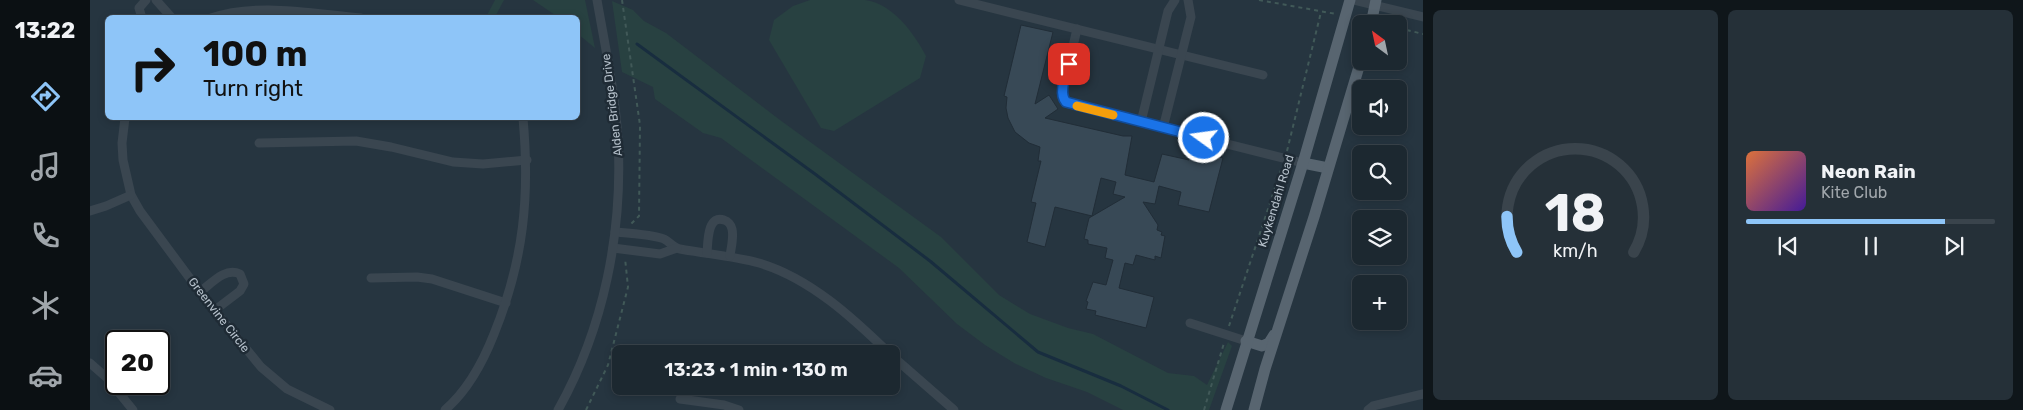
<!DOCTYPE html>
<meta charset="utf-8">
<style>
body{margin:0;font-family:Rubik,sans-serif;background:#253038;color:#f1f3f6;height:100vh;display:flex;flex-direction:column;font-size:19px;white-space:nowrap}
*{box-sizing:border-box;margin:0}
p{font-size:16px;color:#a0a6ab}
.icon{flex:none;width:28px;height:28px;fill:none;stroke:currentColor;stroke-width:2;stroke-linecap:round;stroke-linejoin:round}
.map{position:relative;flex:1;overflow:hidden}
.details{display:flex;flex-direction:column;gap:10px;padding:10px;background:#0f161a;width:600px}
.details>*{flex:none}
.guide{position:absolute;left:15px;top:15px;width:475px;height:105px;border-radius:8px;box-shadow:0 2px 8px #0003,0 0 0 1px #3a444c;background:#8ec5f8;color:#111;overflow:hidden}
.needle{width:32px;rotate:327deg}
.tools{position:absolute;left:1262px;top:15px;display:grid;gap:10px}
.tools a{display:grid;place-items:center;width:55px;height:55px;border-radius:8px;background:#1c2830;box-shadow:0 2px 8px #0003,0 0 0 1px #3a444c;font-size:25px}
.speed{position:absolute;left:15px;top:330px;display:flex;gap:10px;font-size:25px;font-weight:700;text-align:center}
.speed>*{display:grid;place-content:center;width:65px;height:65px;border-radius:50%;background:#1c2830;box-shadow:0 2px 8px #0003,0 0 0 1px #3a444c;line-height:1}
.speed .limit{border:2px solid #111;border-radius:8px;background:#fff;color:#111}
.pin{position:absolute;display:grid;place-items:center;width:42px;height:42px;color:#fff;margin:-21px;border-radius:10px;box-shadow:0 2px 8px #0006}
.me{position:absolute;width:55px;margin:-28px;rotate:284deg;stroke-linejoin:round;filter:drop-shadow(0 0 4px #0008)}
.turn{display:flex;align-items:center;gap:18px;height:105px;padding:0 15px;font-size:22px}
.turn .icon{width:65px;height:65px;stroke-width:2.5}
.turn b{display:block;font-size:35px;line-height:42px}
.details .tile{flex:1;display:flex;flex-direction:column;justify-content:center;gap:8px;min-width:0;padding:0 18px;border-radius:8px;background:#253038}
.details .dial{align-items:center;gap:0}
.dial svg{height:130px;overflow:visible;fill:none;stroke:#3a444c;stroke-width:7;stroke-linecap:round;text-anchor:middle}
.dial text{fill:#f1f3f6;stroke:none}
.song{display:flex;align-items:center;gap:15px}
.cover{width:60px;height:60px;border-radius:8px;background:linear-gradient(135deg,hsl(20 70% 55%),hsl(260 70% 35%))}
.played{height:5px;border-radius:2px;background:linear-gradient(90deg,#8ec5f8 80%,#3a444c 80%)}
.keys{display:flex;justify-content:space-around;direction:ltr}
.details .tiles{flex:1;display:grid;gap:10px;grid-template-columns:repeat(2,1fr)}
.trip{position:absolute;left:522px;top:345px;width:288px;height:50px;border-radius:8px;background:#1c2830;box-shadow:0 2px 8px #0003,0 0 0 1px #3a444c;font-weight:600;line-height:50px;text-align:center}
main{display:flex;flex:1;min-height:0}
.dock{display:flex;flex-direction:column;width:90px;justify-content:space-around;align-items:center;background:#0b1013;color:#a0a6ab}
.dock .icon{width:35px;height:35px}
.dock .on{color:#8ec5f8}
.dock b{font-size:22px;color:#f1f3f6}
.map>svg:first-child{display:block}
.green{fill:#284141}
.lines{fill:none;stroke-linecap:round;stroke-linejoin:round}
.stream{stroke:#182d3f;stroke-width:3}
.building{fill:#384956;stroke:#212d37}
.path{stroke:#415958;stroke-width:2;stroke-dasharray:4 4;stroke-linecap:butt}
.minor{stroke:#3a4650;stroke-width:9}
.major{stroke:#586570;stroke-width:11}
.route-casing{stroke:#114b97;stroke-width:12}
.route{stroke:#1a73e8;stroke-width:9}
.slow{stroke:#f59e0b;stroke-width:9}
.labels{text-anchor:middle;stroke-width:5;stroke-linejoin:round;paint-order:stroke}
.street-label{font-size:12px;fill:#b6c1cb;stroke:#1f2b35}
</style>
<main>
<nav class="dock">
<b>13:22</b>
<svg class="icon on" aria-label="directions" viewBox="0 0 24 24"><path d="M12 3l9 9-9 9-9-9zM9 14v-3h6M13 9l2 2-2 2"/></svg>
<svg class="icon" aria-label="music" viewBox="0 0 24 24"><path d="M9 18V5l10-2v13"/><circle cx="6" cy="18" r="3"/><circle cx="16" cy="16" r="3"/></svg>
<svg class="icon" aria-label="phone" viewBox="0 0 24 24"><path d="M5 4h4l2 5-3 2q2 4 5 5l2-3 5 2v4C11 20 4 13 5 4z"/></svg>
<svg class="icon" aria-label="climate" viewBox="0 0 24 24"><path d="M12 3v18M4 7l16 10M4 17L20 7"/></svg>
<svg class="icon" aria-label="car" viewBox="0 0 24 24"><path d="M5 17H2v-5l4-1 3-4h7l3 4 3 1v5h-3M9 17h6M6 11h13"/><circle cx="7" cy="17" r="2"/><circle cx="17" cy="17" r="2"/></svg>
</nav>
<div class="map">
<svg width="1333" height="410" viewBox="0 0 1333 410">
<rect width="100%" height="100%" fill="#263540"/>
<!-- green -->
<g class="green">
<polygon points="405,0 414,0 405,17 396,17"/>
<polygon points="443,0 495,0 505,48 488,34 488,18 468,17"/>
<path d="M720 0C738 0 757 0 775 0 803 4 823 32 836 56L830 78 744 131 731 128 679 40 684 20 703 6Z"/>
<polygon points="522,1 543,10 554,21 576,33 690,120 851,237 909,295 940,314 978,328 1003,334 1078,373 1104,376 1117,385 1138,342 1142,346 1119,410 1033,410 997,392 956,378 924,363 895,345 867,324 809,268 631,138 613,133 565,99 563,87 532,72"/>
</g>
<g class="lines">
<!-- stream -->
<polyline class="stream" points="547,44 725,174 840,261 948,352 1031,386 1078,410"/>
</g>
<!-- building -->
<polygon class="building" points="931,25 963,32 945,104 959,95 968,109 955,118 1033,136 1042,136 1035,175 1064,182 1072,154 1099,160 1101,150 1133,158 1119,212 1088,205 1091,192 1069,186 1065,204 1053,202 1068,225 1067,230 1072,232 1071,235 1075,236 1071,258 1065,256 1065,260 1046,255 1043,265 1035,263 1029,288 1064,297 1056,328 1005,315 1006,311 996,309 998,302 996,301 1003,282 1016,285 1023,260 1015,258 1017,248 998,244 998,240 994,239 999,218 1035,197 1023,194 1026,182 1011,178 1002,216 965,207 955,247 937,242 946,203 941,202 951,161 948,161 950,147 939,143 925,132 918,118 916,108 917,97 914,96"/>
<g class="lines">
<!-- path -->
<g class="path">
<polyline points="532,0 550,125 549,216 541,224"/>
<polyline points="1169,0 1246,14"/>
<polyline points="1309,28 1333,34"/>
<polyline points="1197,151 1231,12"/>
<polyline points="1139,326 1192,167"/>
<polyline points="496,410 518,365 538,287 535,258"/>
<polyline points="1114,410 1134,343"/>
</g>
<!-- minor -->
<g class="minor">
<polyline points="66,0 82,18"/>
<polyline points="869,0 1173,75"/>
<polyline points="1098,0 1101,17 1073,128 1213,163"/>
<polyline points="1263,0 1333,17"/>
<polyline points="52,18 49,8 56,0"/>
<path d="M121 18C167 2 223 14 271 18"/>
<polyline points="987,29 972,93 974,100 979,104 1051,122"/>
<polyline points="35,118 32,143 33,160 41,195 50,211 110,292 171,367 197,389 240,410"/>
<polyline points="1073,128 1051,122 1078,11 1085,0"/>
<polyline points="169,143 266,141 301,147 363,162 393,164 437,160"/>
<polyline points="0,211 16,206 41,195"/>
<path d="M525 232C537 233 565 235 574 239 580 242 584 248 590 249 617 254 643 256 669 263 720 278 763 318 800 354"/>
<polyline points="523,248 570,254 587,248"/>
<path d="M617 253C618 243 617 214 634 220 638 221 641 225 642 229 644 237 641 248 640 256"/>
<polyline points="281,278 327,277 342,279 416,303"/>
<path d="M110 292C122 283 135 267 150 274L154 284 150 291 125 310"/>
<polyline points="1100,323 1156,341"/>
<polyline points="801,355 864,410"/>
<polyline points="0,363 17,378 43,410"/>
<polyline points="590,399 634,405 649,410"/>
<path d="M355 410C378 390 393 362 404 334 434 260 440 196 433 118"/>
<path d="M468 410C514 328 533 232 528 139 525 92 515 46 507 0"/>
<polyline points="1278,410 1283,406 1333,394"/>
</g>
<!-- major -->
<g class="major">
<polyline points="1281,24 1286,0"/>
<polyline points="1213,163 1238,168"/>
<polyline points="1156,341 1172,346 1179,343 1184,335"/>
<polyline points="1136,410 1213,163 1260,0"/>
<polyline points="1164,410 1175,369 1224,217 1271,60"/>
</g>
</g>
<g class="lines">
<!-- route casing -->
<g class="route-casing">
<path id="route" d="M979 64C976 75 968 93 976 102L1114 138"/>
</g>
<!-- route -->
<use href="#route" class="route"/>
<!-- slow -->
<polyline class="slow" points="987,106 1023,115"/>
</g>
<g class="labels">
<!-- street labels -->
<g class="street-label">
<text transform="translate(522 105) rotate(-97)" y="4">Alden Bridge Drive</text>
<text transform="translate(1186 201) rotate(-73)" y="4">Kuykendahl Road</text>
<text transform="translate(129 315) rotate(52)" y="4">Greenvine Circle</text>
</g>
</g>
</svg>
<div class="tools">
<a><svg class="needle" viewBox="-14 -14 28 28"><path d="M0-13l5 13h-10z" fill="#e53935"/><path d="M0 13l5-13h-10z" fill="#a0a6ab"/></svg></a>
<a><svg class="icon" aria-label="sound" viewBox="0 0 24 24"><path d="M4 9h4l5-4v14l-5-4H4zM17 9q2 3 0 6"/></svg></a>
<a><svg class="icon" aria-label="search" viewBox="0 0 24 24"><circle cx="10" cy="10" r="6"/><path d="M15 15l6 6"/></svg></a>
<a><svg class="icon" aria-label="layers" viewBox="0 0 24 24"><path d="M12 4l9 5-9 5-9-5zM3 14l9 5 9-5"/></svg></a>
<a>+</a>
</div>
<div class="speed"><div class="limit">20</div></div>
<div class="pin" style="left:979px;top:64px;background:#d93025"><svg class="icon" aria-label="arrive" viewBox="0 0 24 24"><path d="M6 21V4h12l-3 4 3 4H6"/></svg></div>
<svg class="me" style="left:1114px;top:138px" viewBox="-20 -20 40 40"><circle r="17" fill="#1a73e8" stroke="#fff" stroke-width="3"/><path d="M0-11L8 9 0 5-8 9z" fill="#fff"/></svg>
<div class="trip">13:23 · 1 min · 130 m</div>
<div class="guide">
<div class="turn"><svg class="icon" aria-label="right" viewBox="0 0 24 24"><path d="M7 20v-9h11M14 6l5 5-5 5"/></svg><div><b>100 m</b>Turn right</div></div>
</div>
</div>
<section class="details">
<div class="tiles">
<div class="tile dial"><svg viewBox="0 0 100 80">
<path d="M14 69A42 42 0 1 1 86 69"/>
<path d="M14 69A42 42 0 0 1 8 47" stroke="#8ec5f8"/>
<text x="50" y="56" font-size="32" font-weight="700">18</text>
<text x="50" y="72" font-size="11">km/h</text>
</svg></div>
<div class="tile">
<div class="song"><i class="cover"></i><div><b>Neon Rain</b><p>Kite Club</p></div></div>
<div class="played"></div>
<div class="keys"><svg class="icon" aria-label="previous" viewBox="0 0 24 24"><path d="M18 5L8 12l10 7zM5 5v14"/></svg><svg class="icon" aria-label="pause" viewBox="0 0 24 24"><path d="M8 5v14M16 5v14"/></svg><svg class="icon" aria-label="next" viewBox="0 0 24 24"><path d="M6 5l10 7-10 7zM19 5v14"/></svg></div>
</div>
</div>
</section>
</main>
